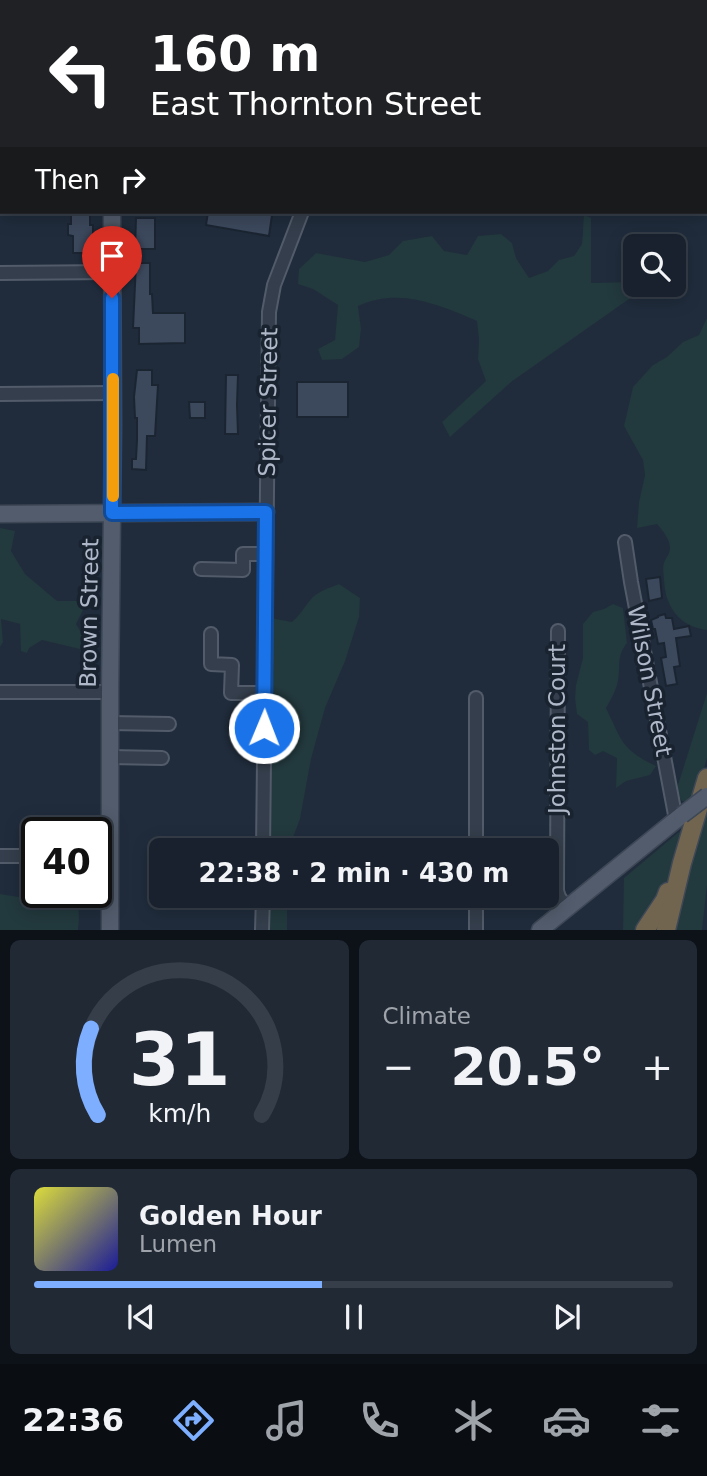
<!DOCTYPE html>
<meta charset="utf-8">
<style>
body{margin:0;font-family:"DejaVu Sans",sans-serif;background:#212935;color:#f1f3f6;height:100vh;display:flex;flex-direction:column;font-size:26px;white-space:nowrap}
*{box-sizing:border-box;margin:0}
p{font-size:23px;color:#9fa3aa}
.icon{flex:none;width:38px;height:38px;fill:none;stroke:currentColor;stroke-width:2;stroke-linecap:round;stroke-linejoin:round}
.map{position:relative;height:930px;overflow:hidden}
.sheet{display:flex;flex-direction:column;gap:10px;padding:10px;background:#0d1219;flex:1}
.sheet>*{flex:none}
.banner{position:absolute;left:0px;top:0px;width:707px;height:214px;box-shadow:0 4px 18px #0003,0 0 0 2px #363e49;background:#202124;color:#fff;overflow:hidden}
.controls{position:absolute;left:623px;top:234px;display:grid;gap:14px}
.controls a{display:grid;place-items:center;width:63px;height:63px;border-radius:10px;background:#18212d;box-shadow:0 4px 18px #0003,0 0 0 2px #363e49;font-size:35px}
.speed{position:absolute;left:21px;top:817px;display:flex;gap:14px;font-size:35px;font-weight:700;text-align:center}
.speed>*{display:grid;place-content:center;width:91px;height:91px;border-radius:50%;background:#18212d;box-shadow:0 4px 18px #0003,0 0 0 2px #363e49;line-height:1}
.speed .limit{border:4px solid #111;border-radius:10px;background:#fff;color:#111}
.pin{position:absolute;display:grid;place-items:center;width:60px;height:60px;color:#fff;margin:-72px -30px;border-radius:50% 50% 50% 0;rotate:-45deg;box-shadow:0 0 7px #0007}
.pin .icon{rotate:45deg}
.me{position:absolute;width:77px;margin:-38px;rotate:1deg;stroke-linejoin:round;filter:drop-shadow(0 0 5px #0008)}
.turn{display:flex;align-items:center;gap:24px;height:147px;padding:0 35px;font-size:32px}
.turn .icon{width:91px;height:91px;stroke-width:2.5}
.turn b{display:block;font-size:49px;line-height:60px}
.then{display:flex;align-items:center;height:66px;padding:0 35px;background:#0003;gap:14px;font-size:26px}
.big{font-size:52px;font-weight:700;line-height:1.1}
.sheet .widget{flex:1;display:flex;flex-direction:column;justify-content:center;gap:10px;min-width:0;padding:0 24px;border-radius:10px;background:#212935}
.sheet .dial{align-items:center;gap:0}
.dial svg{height:182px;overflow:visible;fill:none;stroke:#363e49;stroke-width:7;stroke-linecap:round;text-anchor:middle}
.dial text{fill:#f1f3f6;stroke:none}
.song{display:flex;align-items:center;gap:21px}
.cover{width:84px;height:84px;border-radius:10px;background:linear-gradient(135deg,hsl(60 70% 55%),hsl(240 70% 35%))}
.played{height:7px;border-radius:4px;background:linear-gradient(90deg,#7daeff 45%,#363e49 45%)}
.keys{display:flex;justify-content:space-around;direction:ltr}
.heat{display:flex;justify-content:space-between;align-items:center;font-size:38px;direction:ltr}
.sheet .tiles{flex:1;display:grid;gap:10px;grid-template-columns:1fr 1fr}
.widget:last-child{grid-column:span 2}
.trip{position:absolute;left:149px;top:838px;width:410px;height:70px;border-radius:10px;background:#18212d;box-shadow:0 4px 18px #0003,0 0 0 2px #363e49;font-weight:700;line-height:70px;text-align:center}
.tabs{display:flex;height:112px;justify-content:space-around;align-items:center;background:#0a0d12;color:#9fa3aa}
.tabs .icon{width:49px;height:49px}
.tabs .current{color:#7daeff}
.tabs b{font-size:32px;color:#f1f3f6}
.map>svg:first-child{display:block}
.green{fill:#22393d}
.building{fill:#3c485c;stroke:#1b2532;stroke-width:2}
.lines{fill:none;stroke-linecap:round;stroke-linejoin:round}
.minor-casing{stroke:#525b69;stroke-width:16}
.major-casing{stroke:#3d4755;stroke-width:19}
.highway-casing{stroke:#3f4856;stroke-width:21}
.minor{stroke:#343e4c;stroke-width:12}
.major{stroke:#525c6c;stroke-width:16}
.highway{stroke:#726550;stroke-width:18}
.major-bridge-casing{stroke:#3d4755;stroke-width:19;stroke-linecap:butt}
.major-bridge{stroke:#525c6c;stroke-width:16}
.route-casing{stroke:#114b97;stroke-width:18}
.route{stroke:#1a73e8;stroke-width:12}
.slow{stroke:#f59e0b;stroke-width:12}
.labels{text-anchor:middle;stroke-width:7;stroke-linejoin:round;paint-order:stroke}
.street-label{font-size:23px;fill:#afb8c8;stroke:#192330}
</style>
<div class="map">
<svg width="707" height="930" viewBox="0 0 707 930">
<rect width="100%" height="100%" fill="#202c3c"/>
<!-- green -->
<g class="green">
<path d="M584 215 591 218V283L635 282V285H649L511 382 450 437 442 422 486 381 478 359 479 340 477 321C439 305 400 287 358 306L361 329 359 347 342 359 322 360 318 349 335 340 338 305 313 289 298 284 299 269 316 253 365 262 389 255 403 241 432 236 444 251 467 255 478 236 501 234 512 243 516 258 529 278 548 271 559 260 574 256 582 244Z"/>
<path d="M707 318V630C680 627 665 607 664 580 664 575 662 568 664 563 665 558 670 555 670 548 670 539 662 530 657 524L637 528 639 502 645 475 643 460 624 426 633 387 653 365 667 357 683 342 699 335Z"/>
<polygon points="0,528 15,531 11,551 25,574 57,601 81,601 83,610 76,624 85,639 84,650 42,640 29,648 27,653 21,651 20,624 1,619 3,642 0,647"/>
<path d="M339 584 360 598 359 617 345 661 325 708 311 759 300 819 292 840 290 850H269L270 618 292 622C301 614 304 607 312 598 319 591 329 588 339 584Z"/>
<path d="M613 604 623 608 627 643C616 657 621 665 618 681 616 691 611 699 606 708 622 741 621 749 656 766L650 775 626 781 616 788 617 758 603 751 595 755 589 750 588 722 577 714 575 698 576 685 583 658V624L593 612 604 609Z"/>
<polygon points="707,693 707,758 697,793 687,801 682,801 680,798 677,788"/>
<polygon points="707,807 707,885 702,930 672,930 678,897"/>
<polygon points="686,826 669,877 661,895 638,930 623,930 624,878"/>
<polygon points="50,893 78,893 79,920 78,930 0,930 0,894 25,898"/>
<rect x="268" y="896" width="19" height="34"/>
</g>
<!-- building -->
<g class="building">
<polygon points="71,212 90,212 90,225 93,225 93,253 73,253 73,236 68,235 68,224 71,224"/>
<polygon points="208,212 251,212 272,215 269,236 206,225"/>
<polygon points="136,218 155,218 155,249 135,249"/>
<polygon points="136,263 150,263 150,294 152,294 153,313 185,313 185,343 139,344 139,328 133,328"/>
<polygon points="137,370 152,370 152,385 158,385 155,436 147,436 146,470 132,469 132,459 136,459 137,440 137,418 135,418 134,397"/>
<polygon points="226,375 238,375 237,405 238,434 225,434"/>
<rect x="297" y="382" width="51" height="35"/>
<polygon points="189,402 205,402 205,418 190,418"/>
<polygon points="660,577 662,598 649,601 646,579"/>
<polygon points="665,614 666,618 672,618 674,629 689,626 691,636 676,638 680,666 674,667 677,684 666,686 661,658 666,657 664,643 658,644 655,629 653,629 651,620 658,617 658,616"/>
</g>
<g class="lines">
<!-- minor casing -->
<g class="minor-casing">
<g id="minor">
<polyline points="251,2 251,0"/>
<polyline points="379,2 379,0"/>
<polyline points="699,2 699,0"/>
<polyline points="0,80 2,80"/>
<polyline points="0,180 2,180"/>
<polyline points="705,203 707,203"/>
<polyline points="0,273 112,272"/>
<polyline points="0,394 113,393"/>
<polyline points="625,542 631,582 676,820"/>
<polyline points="201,569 243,570 243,554 266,554"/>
<polyline points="558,631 557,891 559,897 567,908"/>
<polyline points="211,634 211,664 232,665 231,693 265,693"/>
<polyline points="0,692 110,692"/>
<polyline points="110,723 169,724"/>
<polyline points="110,757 162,758"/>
<polyline points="263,850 269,312 274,285 302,212"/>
<polyline points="476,850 476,698"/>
<polyline points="0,856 37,856"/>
<polyline points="262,930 263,896"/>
<polyline points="476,930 476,896"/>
</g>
</g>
<!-- major casing -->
<g class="major-casing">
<g id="major">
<polyline points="114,2 114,0"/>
<polyline points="0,514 266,512"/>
<polyline points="110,930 110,692 113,426 112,212"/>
<polyline points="540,930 682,815"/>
</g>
</g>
<!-- highway casing -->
<g class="highway-casing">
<g id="highway">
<polyline points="645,930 665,900 668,892"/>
<polyline points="666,930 682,863 707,778"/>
</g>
</g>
<!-- minor -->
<use href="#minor" class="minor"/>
<!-- major -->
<use href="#major" class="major"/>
<!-- highway -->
<use href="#highway" class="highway"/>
<!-- major-bridge casing -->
<g class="major-bridge-casing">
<polyline id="major-bridge" points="682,815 707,796"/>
</g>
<!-- major-bridge -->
<use href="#major-bridge" class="major-bridge"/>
</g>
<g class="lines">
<!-- route casing -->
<g class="route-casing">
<polyline id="route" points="112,298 112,513 266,512 264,728"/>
</g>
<!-- route -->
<use href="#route" class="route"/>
<!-- slow -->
<polyline class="slow" points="113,496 113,379"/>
</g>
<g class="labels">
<!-- street labels -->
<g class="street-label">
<text transform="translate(268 402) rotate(-89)" y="8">Spicer Street</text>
<text transform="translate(89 613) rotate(-89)" y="8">Brown Street</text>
<text transform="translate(650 681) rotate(79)" y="8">Wilson Street</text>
<text transform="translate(557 729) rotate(-90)" y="8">Johnston Court</text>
</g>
</g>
</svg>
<div class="controls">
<a><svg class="icon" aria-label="search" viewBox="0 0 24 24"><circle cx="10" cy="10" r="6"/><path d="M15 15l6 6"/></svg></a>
</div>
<div class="speed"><div class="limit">40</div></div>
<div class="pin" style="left:112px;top:298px;background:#d93025"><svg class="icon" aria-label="arrive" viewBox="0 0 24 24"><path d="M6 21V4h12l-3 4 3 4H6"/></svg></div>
<svg class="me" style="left:264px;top:728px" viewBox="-20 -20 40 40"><circle r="17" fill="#1a73e8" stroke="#fff" stroke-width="3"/><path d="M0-11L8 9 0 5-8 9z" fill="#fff"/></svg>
<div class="trip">22:38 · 2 min · 430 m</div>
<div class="banner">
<div class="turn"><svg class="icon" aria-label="left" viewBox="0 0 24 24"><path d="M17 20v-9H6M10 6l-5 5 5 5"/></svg><div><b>160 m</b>East Thornton Street</div></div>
<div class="then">Then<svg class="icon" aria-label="right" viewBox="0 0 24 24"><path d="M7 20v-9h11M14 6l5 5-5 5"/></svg></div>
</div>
</div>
<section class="sheet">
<div class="tiles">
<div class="widget dial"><svg viewBox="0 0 100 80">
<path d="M14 69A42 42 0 1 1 86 69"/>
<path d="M14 69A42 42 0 0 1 11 31" stroke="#7daeff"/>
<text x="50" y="56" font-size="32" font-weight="700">31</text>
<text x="50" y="72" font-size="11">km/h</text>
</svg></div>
<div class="widget"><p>Climate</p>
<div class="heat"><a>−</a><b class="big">20.5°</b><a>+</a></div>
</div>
<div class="widget">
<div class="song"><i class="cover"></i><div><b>Golden Hour</b><p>Lumen</p></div></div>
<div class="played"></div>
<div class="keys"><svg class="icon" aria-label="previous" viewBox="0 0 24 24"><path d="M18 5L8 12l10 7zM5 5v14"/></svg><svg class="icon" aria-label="pause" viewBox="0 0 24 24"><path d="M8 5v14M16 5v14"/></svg><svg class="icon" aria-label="next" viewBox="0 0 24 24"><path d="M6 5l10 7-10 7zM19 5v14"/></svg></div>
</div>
</div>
</section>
<nav class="tabs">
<b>22:36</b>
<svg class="icon current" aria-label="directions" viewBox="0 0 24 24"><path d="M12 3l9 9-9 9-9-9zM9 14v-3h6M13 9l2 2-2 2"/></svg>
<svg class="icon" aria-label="music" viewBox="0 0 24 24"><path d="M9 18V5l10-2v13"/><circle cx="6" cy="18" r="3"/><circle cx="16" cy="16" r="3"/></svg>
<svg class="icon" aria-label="phone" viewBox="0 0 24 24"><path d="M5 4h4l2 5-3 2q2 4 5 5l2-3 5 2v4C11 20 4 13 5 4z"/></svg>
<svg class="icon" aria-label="climate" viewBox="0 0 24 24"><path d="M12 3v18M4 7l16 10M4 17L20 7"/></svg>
<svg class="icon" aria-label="car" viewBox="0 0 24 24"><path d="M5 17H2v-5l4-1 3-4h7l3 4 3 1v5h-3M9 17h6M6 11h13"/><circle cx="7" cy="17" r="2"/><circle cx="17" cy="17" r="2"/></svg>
<svg class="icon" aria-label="filters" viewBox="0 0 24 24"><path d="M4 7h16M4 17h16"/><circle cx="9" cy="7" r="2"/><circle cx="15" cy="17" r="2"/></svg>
</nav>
